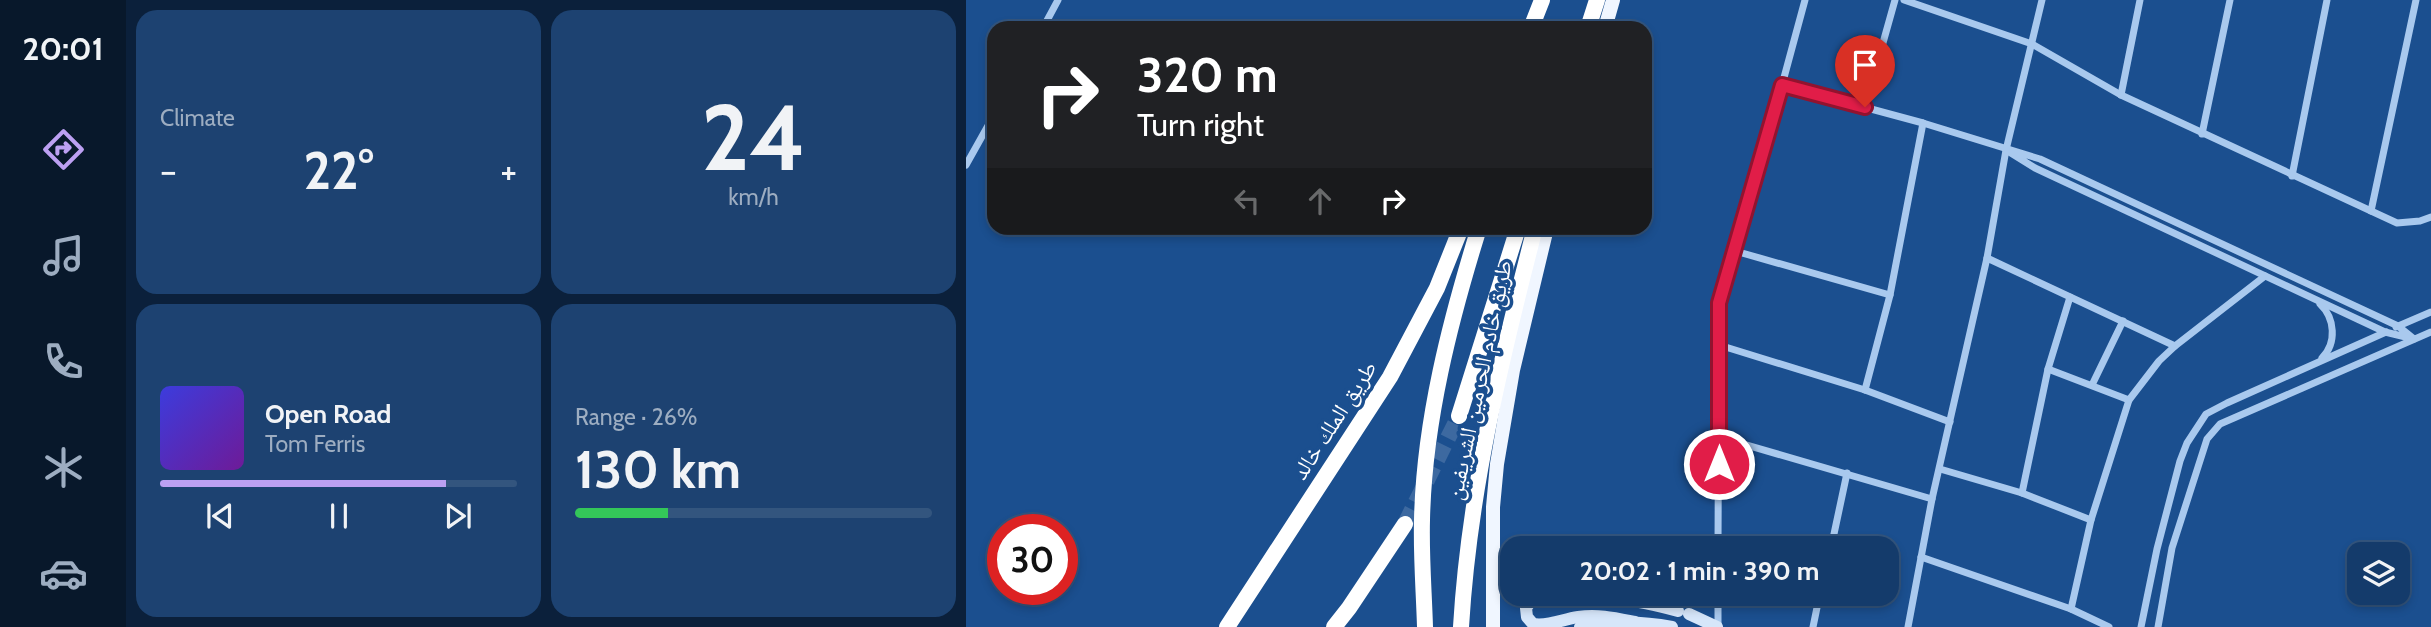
<!DOCTYPE html>
<meta charset="utf-8">
<style>
body{margin:0;font-family:Cabin,"Noto Naskh Arabic",sans-serif;background:#1d4271;color:#f1f3f6;height:100vh;display:flex;flex-direction:column;font-size:26px;white-space:nowrap}
*{box-sizing:border-box;margin:0}
p{font-size:23px;color:#9dadc1}
.icon{flex:none;width:38px;height:38px;fill:none;stroke:currentColor;stroke-width:2;stroke-linecap:round;stroke-linejoin:round}
.map{position:relative;flex:1;overflow:hidden}
.drawer{display:flex;flex-direction:column;gap:10px;padding:10px;background:#0b203b;width:840px}
.drawer>*{flex:none}
.top-card{position:absolute;left:21px;top:21px;width:665px;height:214px;border-radius:21px;box-shadow:0 4px 10px #0003,0 0 0 2px #33557e;background:#202124;color:#fff;overflow:hidden}
.buttons{position:absolute;left:1381px;top:542px;display:grid;gap:14px}
.buttons a{display:grid;place-items:center;width:63px;height:63px;border-radius:14px;background:#143b6b;box-shadow:0 4px 10px #0003,0 0 0 2px #33557e;font-size:35px}
.speed{position:absolute;left:21px;top:514px;display:flex;gap:14px;font-size:35px;font-weight:700;text-align:center}
.speed>*{display:grid;place-content:center;width:91px;height:91px;border-radius:50%;background:#143b6b;box-shadow:0 4px 10px #0003,0 0 0 2px #33557e;line-height:1}
.speed .limit{border:10px solid #d22;background:#fff;color:#111}
.pin{position:absolute;display:grid;place-items:center;width:60px;height:60px;color:#fff;margin:-72px -30px;border-radius:50% 50% 50% 0;rotate:-45deg;box-shadow:0 0 7px #0007}
.pin .icon{rotate:45deg}
.me{position:absolute;width:77px;margin:-38px;rotate:0deg;stroke-linejoin:round;filter:drop-shadow(0 0 5px #0008)}
.turn{display:flex;align-items:center;gap:24px;height:147px;padding:0 35px;font-size:32px}
.turn .icon{width:91px;height:91px;stroke-width:2.5}
.turn b{display:block;font-size:49px;line-height:60px}
.lanes{display:flex;align-items:center;height:66px;padding:0 35px;background:#0003;justify-content:center;gap:35px;direction:ltr}
.lanes .off{opacity:.35}
.big{font-size:52px;font-weight:700;line-height:1.1}
.drawer .card{flex:1;display:flex;flex-direction:column;justify-content:center;gap:10px;min-width:0;padding:0 24px;border-radius:21px;background:#1d4271}
.drawer .dial{align-items:center;gap:0}
.dial b{font-size:91px;line-height:1}
.song{display:flex;align-items:center;gap:21px}
.cover{width:84px;height:84px;border-radius:10px;background:linear-gradient(135deg,hsl(240 70% 55%),hsl(280 70% 35%))}
.played{height:7px;border-radius:4px;background:linear-gradient(90deg,#bca0f2 80%,#33557e 80%)}
.keys{display:flex;justify-content:space-around;direction:ltr}
.heat{display:flex;justify-content:space-between;align-items:center;font-size:38px;direction:ltr}
.charge{height:10px;border-radius:5px;background:linear-gradient(90deg,#34c759 26%,#33557e 0)}
.drawer .tiles{flex:1;display:grid;gap:10px;grid-template-columns:repeat(2,1fr)}
.trip{position:absolute;left:534px;top:536px;width:399px;height:70px;border-radius:21px;background:#143b6b;box-shadow:0 4px 10px #0003,0 0 0 2px #33557e;font-weight:700;line-height:70px;text-align:center}
main{display:flex;flex:1;min-height:0}
.menu{display:flex;flex-direction:column;width:126px;justify-content:space-around;align-items:center;background:#08182b;color:#9dadc1}
.menu .icon{width:49px;height:49px}
.menu .on{color:#bca0f2}
.menu b{font-size:32px;color:#f1f3f6}
.map>svg:first-child{display:block}
.lines{fill:none;stroke-linecap:round;stroke-linejoin:round}
.motorway-tunnel{stroke:#3d69a0;stroke-width:16;stroke-dasharray:16 8;stroke-linecap:butt}
.minor{stroke:#a9c9ee;stroke-width:7}
.secondary{stroke:#d6e6fa;stroke-width:12}
.primary{stroke:#f0f6ff;stroke-width:14}
.motorway{stroke:#fff;stroke-width:16}
.route-casing{stroke:#92132f;stroke-width:18}
.route{stroke:#e11d48;stroke-width:12}
.labels{text-anchor:middle;stroke-width:7;stroke-linejoin:round;paint-order:stroke}
.street-label{font-size:23px;fill:#fff;stroke:#1b4f8f}
</style>
<main>
<nav class="menu">
<b>20:01</b>
<svg class="icon on" aria-label="directions" viewBox="0 0 24 24"><path d="M12 3l9 9-9 9-9-9zM9 14v-3h6M13 9l2 2-2 2"/></svg>
<svg class="icon" aria-label="music" viewBox="0 0 24 24"><path d="M9 18V5l10-2v13"/><circle cx="6" cy="18" r="3"/><circle cx="16" cy="16" r="3"/></svg>
<svg class="icon" aria-label="phone" viewBox="0 0 24 24"><path d="M5 4h4l2 5-3 2q2 4 5 5l2-3 5 2v4C11 20 4 13 5 4z"/></svg>
<svg class="icon" aria-label="climate" viewBox="0 0 24 24"><path d="M12 3v18M4 7l16 10M4 17L20 7"/></svg>
<svg class="icon" aria-label="car" viewBox="0 0 24 24"><path d="M5 17H2v-5l4-1 3-4h7l3 4 3 1v5h-3M9 17h6M6 11h13"/><circle cx="7" cy="17" r="2"/><circle cx="17" cy="17" r="2"/></svg>
</nav>
<section class="drawer">
<div class="tiles">
<div class="card"><p>Climate</p>
<div class="heat"><a>−</a><b class="big">22°</b><a>+</a></div>
</div>
<div class="card dial"><b>24</b><p>km/h</p></div>
<div class="card">
<div class="song"><i class="cover"></i><div><b>Open Road</b><p>Tom Ferris</p></div></div>
<div class="played"></div>
<div class="keys"><svg class="icon" aria-label="previous" viewBox="0 0 24 24"><path d="M18 5L8 12l10 7zM5 5v14"/></svg><svg class="icon" aria-label="pause" viewBox="0 0 24 24"><path d="M8 5v14M16 5v14"/></svg><svg class="icon" aria-label="next" viewBox="0 0 24 24"><path d="M6 5l10 7-10 7zM19 5v14"/></svg></div>
</div>
<div class="card"><p>Range · 26%</p><b class="big">130 km</b><div class="charge"></div></div>
</div>
</section>
<div class="map">
<svg width="1465" height="627" viewBox="0 0 1465 627">
<rect width="100%" height="100%" fill="#1b4f8f"/>
<g class="lines">
<!-- motorway-tunnel -->
<polyline class="motorway-tunnel" points="439,524 493,416"/>
<!-- minor -->
<g class="minor">
<polyline points="839,0 816,85 957,123 1074,159 1432,326 1448,339 1419,332 1069,168 1040,150"/>
<polyline points="938,0 1066,44 1155,95 1431,223 1454,221 1465,217"/>
<polyline points="77,28 92,0"/>
<polyline points="1155,95 1174,0"/>
<polyline points="899,107 929,0"/>
<polyline points="1236,134 1264,0"/>
<polyline points="0,165 28,115"/>
<polyline points="1326,176 1361,0"/>
<polyline points="1405,211 1450,0"/>
<polyline points="769,251 924,295"/>
<polyline points="1021,258 1209,346"/>
<path d="M1354 304C1369 318 1371 343 1356 358"/>
<polyline points="1430,327 1465,312"/>
<polyline points="753,345 899,390 984,422"/>
<polyline points="1082,369 1163,400"/>
<polyline points="1126,385 1157,321"/>
<polyline points="899,390 924,295 957,123"/>
<polyline points="753,437 966,499"/>
<polyline points="974,469 1056,493 1125,520"/>
<polyline points="1056,493 1082,369 1104,297"/>
<polyline points="752,548 753,303 816,85"/>
<polyline points="865,548 881,473"/>
<polyline points="955,557 1105,609 1143,627"/>
<polyline points="1105,609 1125,520 1163,400 1193,361 1209,346 1299,276"/>
<polyline points="752,627 752,593"/>
<polyline points="847,627 854,593"/>
<polyline points="942,627 966,499 1021,258 1040,150 1076,0"/>
<polyline points="1175,627 1191,549 1214,461 1221,443 1240,414 1261,403 1420,332"/>
<polyline points="1192,627 1206,548 1241,439 1254,424 1465,332"/>
</g>
<!-- secondary -->
<g class="secondary">
<polyline points="529,552 539,574 546,581"/>
<path d="M562 593C593 608 624 597 656 600 675 601 694 606 712 611"/>
<path d="M576 599 565 601 560 608 561 617 567 624C582 627 597 619 612 617 632 614 649 618 669 622"/>
<polyline points="723,614 751,627"/>
<path d="M614 627C645 621 675 621 706 627"/>
</g>
<!-- primary -->
<g class="primary">
<polyline points="639,28 647,0"/>
<polyline points="527,627 527,507 531,464 547,370 581,228"/>
</g>
<!-- motorway -->
<g class="motorway">
<polyline points="565,28 576,0"/>
<polyline points="622,28 631,0"/>
<polyline points="493,416 552,228"/>
<polyline points="261,627 424,377 471,288 495,228"/>
<polyline points="368,627 383,608 439,524"/>
<path d="M459 627C458 592 455 556 456 520 458 422 484 321 513 228"/>
<path d="M495 627C503 491 535 359 569 228"/>
</g>
</g>
<g class="lines">
<!-- route casing -->
<g class="route-casing">
<polyline id="route" points="753,464 753,303 816,85 899,107"/>
</g>
<!-- route -->
<use href="#route" class="route"/>
</g>
<g class="labels">
<!-- street labels -->
<g class="street-label">
<text transform="translate(513 380) rotate(-78)" y="8">طريق خادم الحرمين الشريفين</text>
<text transform="translate(368 420) rotate(-57)" y="8">طريق الملك خالد</text>
</g>
</g>
</svg>
<div class="buttons">
<a><svg class="icon" aria-label="layers" viewBox="0 0 24 24"><path d="M12 4l9 5-9 5-9-5zM3 14l9 5 9-5"/></svg></a>
</div>
<div class="speed"><div class="limit">30</div></div>
<div class="pin" style="left:899px;top:107px;background:#d93025"><svg class="icon" aria-label="arrive" viewBox="0 0 24 24"><path d="M6 21V4h12l-3 4 3 4H6"/></svg></div>
<svg class="me" style="left:753px;top:464px" viewBox="-20 -20 40 40"><circle r="17" fill="#e11d48" stroke="#fff" stroke-width="3"/><path d="M0-11L8 9 0 5-8 9z" fill="#fff"/></svg>
<div class="trip">20:02 · 1 min · 390 m</div>
<div class="top-card">
<div class="turn"><svg class="icon" aria-label="right" viewBox="0 0 24 24"><path d="M7 20v-9h11M14 6l5 5-5 5"/></svg><div><b>320 m</b>Turn right</div></div>
<div class="lanes"><svg class="icon off" aria-label="left" viewBox="0 0 24 24"><path d="M17 20v-9H6M10 6l-5 5 5 5"/></svg><svg class="icon off" aria-label="ahead" viewBox="0 0 24 24"><path d="M12 20V5M6 11l6-6 6 6"/></svg><svg class="icon" aria-label="right" viewBox="0 0 24 24"><path d="M7 20v-9h11M14 6l5 5-5 5"/></svg></div>
</div>
</div>
</main>
